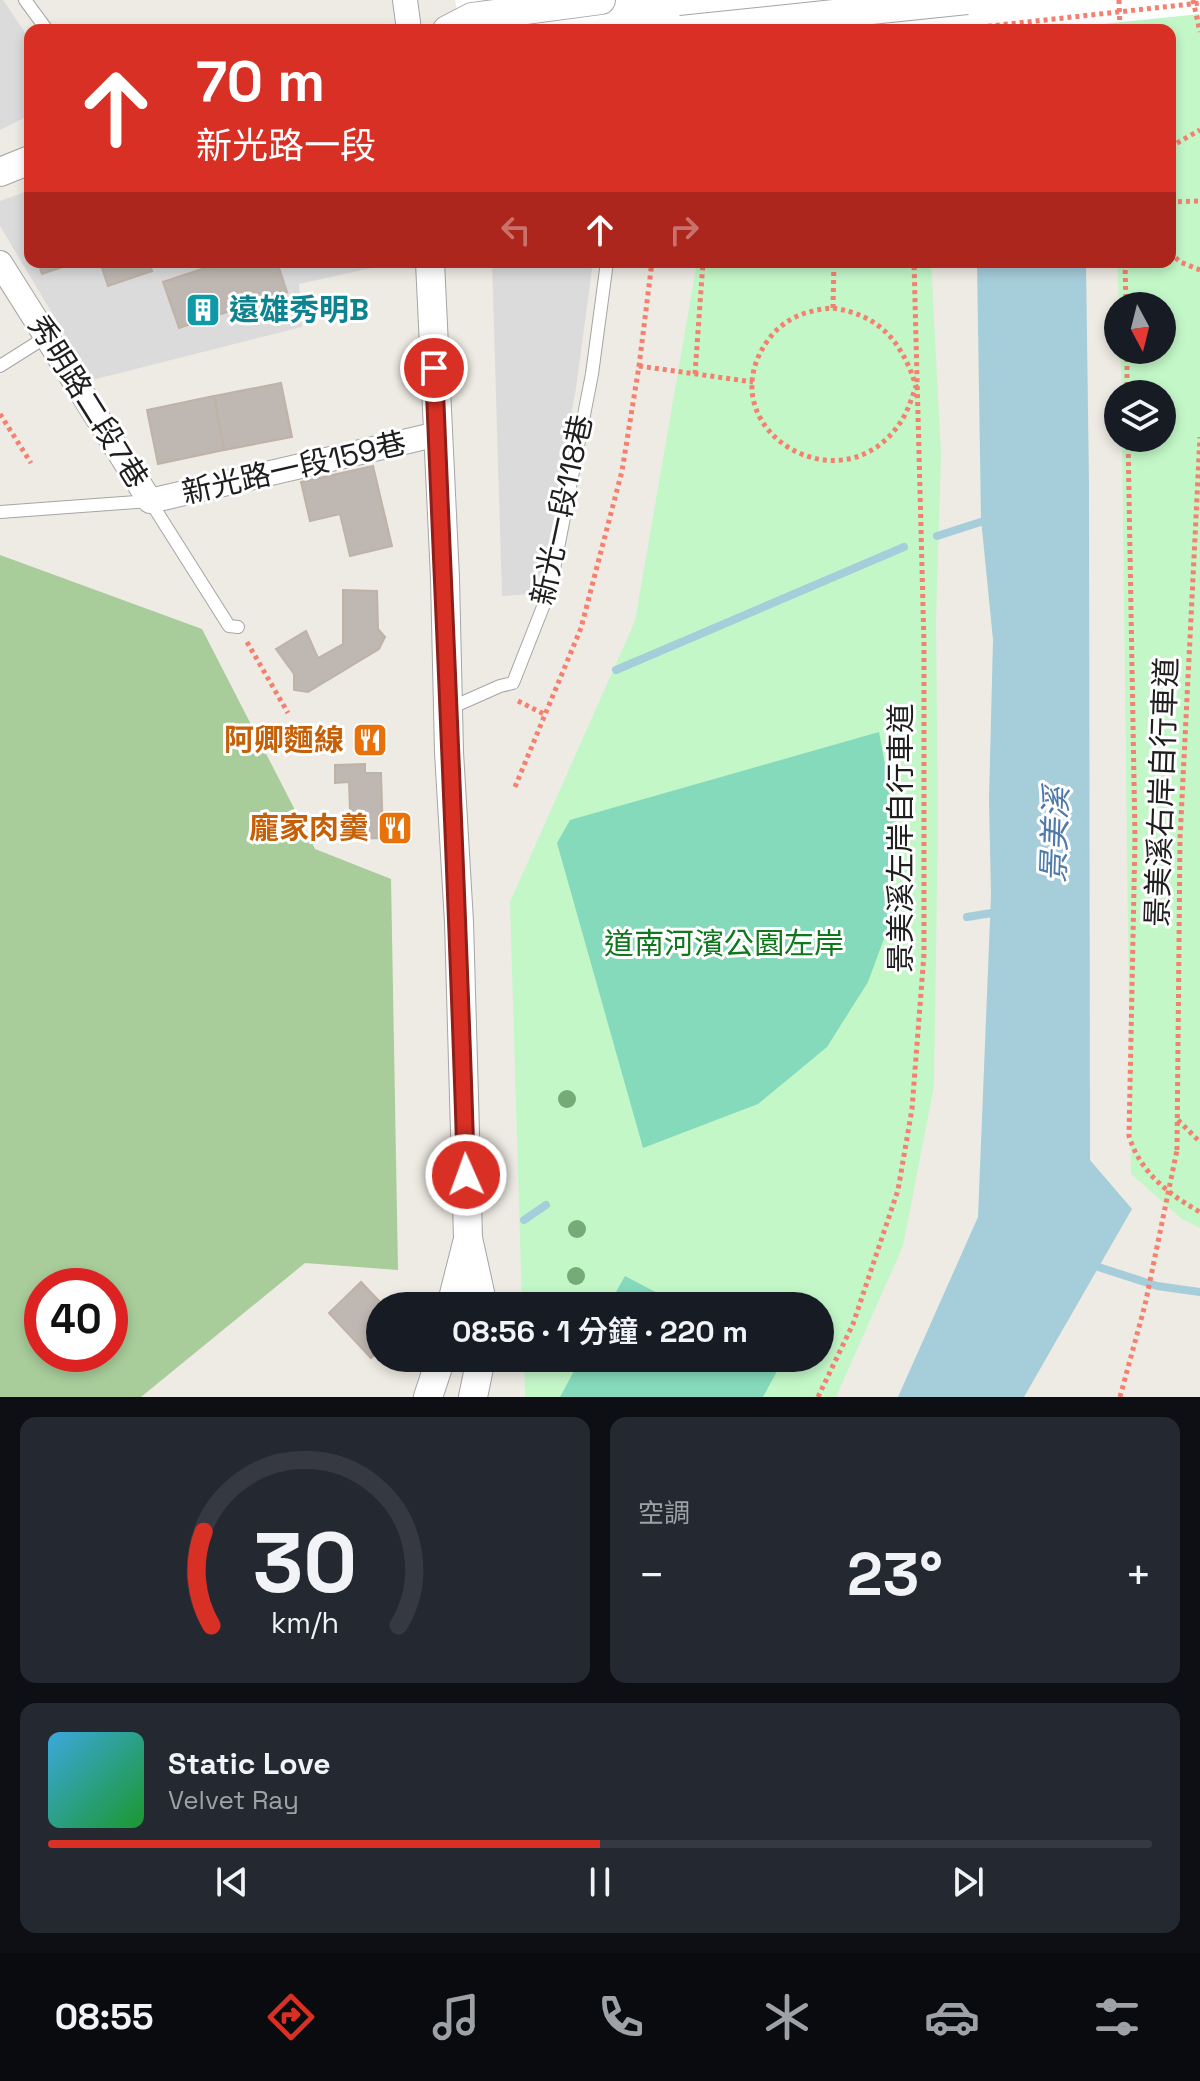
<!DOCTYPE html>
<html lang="zh-TW">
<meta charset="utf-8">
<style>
body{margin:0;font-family:"Space Grotesk","Noto Sans TC",sans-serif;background:#242831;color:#f1f3f6;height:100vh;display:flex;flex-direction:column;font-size:30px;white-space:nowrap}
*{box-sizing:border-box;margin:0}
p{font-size:26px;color:#9ea1a6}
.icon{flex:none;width:44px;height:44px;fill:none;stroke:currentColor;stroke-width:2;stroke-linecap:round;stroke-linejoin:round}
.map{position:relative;height:1397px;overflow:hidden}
.panel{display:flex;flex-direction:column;gap:20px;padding:20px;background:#0d0f14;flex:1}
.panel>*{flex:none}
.banner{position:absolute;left:24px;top:24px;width:1152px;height:244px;border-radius:16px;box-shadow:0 4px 12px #0003;background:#d93025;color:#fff;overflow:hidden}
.needle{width:52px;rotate:173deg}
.fabs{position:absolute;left:1104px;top:292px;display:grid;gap:16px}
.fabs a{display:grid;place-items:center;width:72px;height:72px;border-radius:50%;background:#171b24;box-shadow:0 4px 12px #0003;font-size:40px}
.speed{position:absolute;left:24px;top:1268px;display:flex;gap:16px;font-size:40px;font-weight:700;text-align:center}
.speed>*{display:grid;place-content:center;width:104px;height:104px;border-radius:50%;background:#171b24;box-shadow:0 4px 12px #0003;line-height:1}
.speed .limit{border:12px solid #d22;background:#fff;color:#111}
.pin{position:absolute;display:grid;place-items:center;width:68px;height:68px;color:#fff;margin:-34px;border:4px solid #fff;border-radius:50%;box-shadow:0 2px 8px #0007}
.me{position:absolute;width:88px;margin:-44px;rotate:358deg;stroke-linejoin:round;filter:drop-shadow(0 0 6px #0008)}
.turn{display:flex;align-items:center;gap:28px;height:168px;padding:0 40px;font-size:36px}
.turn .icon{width:104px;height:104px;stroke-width:2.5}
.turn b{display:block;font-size:56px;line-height:68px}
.lanes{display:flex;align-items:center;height:76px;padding:0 40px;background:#0003;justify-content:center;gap:40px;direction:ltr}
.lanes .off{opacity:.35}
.big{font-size:60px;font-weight:600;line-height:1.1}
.panel .tile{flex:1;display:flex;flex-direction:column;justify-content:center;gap:12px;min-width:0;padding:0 28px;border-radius:16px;background:#242831}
.panel .dial{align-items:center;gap:0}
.dial svg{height:208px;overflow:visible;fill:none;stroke:#363941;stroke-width:7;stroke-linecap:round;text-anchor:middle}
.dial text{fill:#f1f3f6;stroke:none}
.song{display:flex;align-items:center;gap:24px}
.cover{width:96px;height:96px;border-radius:12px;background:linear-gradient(135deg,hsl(200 70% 55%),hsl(130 70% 35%))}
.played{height:8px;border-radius:4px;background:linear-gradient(90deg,#d93025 50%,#363941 50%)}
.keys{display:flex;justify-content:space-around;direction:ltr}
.heat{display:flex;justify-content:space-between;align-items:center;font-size:44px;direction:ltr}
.panel .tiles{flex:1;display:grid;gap:20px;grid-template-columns:1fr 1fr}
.tile:last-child{grid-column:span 2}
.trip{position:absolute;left:366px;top:1292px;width:468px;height:80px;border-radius:40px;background:#171b24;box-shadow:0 4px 12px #0003;font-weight:600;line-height:80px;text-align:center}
.tab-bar{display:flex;height:128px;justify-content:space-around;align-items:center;background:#090b0e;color:#9ea1a6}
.tab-bar .icon{width:56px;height:56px}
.tab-bar .on{color:#d93025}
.tab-bar b{font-size:36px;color:#f1f3f6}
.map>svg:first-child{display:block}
.residential{fill:#dcdbdb}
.forest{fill:#a8cc9a;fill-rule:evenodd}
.park{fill:#c3f7c8}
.pitch{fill:#85dabc}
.water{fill:#a6cdda}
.pier{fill:#fff}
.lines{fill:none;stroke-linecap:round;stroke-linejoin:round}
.stream{stroke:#a6cdda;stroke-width:8}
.building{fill:#bfb7b1;stroke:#bfb2a7;stroke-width:2}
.service-casing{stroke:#a5a5a5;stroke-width:14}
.minor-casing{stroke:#a5a5a5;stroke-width:26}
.tertiary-casing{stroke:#a5a5a5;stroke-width:30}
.path{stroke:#f48170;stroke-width:5;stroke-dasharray:4 4;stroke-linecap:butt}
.service{stroke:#fff;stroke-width:12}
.minor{stroke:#fff;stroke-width:24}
.tertiary{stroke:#fff;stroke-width:28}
.tertiary-bridge-casing{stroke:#a5a5a5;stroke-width:30;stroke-linecap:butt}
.path-bridge{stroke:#f48170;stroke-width:5;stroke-dasharray:4 4;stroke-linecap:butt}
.tertiary-bridge{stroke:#fff;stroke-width:28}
.tree{fill:#74ab76}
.route-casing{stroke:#8d1f18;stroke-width:20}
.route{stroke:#d93025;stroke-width:14}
.labels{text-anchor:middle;stroke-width:6;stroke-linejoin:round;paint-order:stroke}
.culture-label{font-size:30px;font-weight:bold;fill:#0d838f;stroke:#fff;text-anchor:start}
.street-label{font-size:30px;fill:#1e1e1e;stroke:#fff}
.food-label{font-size:30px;font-weight:bold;fill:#c56008;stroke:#fff;text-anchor:end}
.park-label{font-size:30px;fill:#10771c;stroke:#fff}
.water-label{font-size:32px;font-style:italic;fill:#4e79a9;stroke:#fff}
</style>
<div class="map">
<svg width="1200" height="1397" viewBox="0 0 1200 1397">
<rect width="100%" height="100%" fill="#eeebe4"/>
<!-- residential -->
<g class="residential">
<polygon points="0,0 3,0 30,40 30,115 0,130"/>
<polygon points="30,190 30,262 379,262 380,266 299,284 302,327 92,380 0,226 0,201"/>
<polygon points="492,262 593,262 576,388 556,498 546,593 502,596"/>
</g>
<!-- forest -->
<path class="forest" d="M0 555 202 629 315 849 391 879 398 1270 305 1263 141 1397H0ZM42 1286H110V1354H42Z"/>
<!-- park -->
<g class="park">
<polygon points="1108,0 1200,0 1200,1228 1182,1219 1131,1174 1122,438 1162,438 1162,394 1122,394 1120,350 1162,350 1162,306 1119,306 1117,262 1170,262 1170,30 1109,30"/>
<polygon points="697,262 931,262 941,453 936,619 938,821 934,1086 903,1246 836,1397 525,1397 524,1358 820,1358 820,1306 522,1306 510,902 635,621"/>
</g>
<!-- pitch -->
<g class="pitch">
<polygon points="879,732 896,824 892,917 868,982 827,1047 758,1104 643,1148 557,843 570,820"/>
<polygon points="625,1276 682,1306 608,1306"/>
<polygon points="581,1358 780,1358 783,1360 763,1397 560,1397"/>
</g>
<!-- water -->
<polygon class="water" points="977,262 1086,262 1089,485 1090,1160 1132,1209 1024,1397 898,1397 978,1217 991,895 989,799 993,640 981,519"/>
<!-- pier -->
<polygon class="pier" points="455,0 1200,0 1200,14 1044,30 461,30"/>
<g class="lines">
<!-- stream -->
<g class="stream">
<polyline points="937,536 990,519"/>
<polyline points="616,670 904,547"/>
<polyline points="967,917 998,912"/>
<polyline points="524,1220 546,1205"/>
<polyline points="1089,1264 1157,1286 1200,1292"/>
</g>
</g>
<!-- building -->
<g class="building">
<polygon points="38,262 77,262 42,274"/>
<polygon points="100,262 149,262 152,271 108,286"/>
<polygon points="223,262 277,262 287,292 179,328 163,282"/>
<polygon points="281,383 292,437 224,450 214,396"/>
<polygon points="214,396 224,450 158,464 147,410"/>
<polygon points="373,466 392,546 350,556 340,514 310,521 301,482"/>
<polygon points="343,590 377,591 378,629 385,637 379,649 308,692 294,690 294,674 276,649 306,631 318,658 343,644"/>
<polygon points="365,764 365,773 381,773 383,838 351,839 349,782 335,783 335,765"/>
<polygon points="361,1282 384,1306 380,1306 380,1350 371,1358 329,1313"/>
</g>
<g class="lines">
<!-- service casing -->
<g class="service-casing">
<g id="service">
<polyline points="25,0 47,30"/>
<polyline points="0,366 46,337"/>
<polyline points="0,512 150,501 229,626 238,627"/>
<polyline points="448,709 500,686 513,683 550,589 592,374 607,262"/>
</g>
</g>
<!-- minor casing -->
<g class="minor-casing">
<g id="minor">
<polyline points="405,0 409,30"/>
<polyline points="0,263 150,501 438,434"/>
</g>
</g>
<!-- tertiary casing -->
<g class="tertiary-casing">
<g id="tertiary">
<polyline points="447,30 472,17 601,0"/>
<polyline points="0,172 30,160"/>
<polyline points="430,262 445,578 449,752 459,922 468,1238 483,1306"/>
<polyline points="451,1306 467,1243"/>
<polyline points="428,1397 441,1358"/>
<polyline points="473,1397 481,1358"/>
</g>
</g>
<!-- path -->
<g class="path">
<polyline points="1119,0 1120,30"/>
<polyline points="1193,0 1200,32"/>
<polyline points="1170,147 1200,130"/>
<polyline points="1170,202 1200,201"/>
<polyline points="1170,252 1180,262 1200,270"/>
<polyline points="1125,262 1126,306"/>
<path d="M833 308C880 315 902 342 916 386 912 398 908 410 902 420 844 512 708 430 766 343 782 319 805 310 833 308Z"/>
<polyline points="833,308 834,262"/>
<polyline points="1127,350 1127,394"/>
<polyline points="639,366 753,382"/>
<polyline points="695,374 703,262"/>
<polyline points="0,414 31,463"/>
<path d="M1128 438 1135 838 1129 1136C1140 1172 1168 1194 1200 1212"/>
<polyline points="247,642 288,713"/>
<polyline points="518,701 546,715"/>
<polyline points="515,787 581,628 622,471 639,366 652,262"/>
<polyline points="1178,1120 1200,1142"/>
<polyline points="1177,1150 1180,839 1200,437"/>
<polyline points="818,1397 853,1324 898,1190 912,1109 924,954 924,644 914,262"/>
</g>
<!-- service -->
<use href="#service" class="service"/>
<!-- minor -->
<use href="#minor" class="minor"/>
<!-- tertiary -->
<use href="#tertiary" class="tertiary"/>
<!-- tertiary-bridge casing -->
<g class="tertiary-bridge-casing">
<polyline id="tertiary-bridge" points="681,30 967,0"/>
</g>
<!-- path-bridge -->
<g class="path-bridge">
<polyline points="972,28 1200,3"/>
<polyline points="1120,1397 1145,1305 1177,1150"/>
</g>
<!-- tertiary-bridge -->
<use href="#tertiary-bridge" class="tertiary-bridge"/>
</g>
<!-- trees -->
<g class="tree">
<circle cx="567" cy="1099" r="9"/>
<circle cx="577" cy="1229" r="9"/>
<circle cx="576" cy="1276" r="9"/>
</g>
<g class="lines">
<!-- route casing -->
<g class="route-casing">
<path id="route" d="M434 368C445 637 458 906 466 1175"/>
</g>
<!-- route -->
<use href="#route" class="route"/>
</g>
<!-- icons -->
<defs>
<g id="building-square" transform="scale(1.8)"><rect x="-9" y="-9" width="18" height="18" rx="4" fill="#0f9aa8" stroke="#fff"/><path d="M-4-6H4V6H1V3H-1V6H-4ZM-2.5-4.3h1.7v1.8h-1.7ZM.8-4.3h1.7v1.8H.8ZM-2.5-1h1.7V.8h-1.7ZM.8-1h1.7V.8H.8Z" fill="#fff"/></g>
<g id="restaurant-square" transform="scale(1.8)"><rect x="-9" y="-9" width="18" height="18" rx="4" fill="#e8710a" stroke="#fff"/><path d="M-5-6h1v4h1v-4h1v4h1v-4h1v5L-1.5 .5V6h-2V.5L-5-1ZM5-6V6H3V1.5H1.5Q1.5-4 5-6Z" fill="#fff"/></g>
</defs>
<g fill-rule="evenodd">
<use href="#building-square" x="203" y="310"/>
<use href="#restaurant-square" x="370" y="740"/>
<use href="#restaurant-square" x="395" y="828"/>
</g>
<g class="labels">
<!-- culture labels -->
<g class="culture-label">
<text x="229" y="320">遠雄秀明B</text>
</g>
<!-- street labels -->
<g class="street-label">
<text transform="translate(88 402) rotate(58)" y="10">秀明路二段7巷</text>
<text transform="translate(294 468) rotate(-13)" y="10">新光路一段159巷</text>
<text transform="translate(562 510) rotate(-78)" y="10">新光一段118巷</text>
<text transform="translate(1162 792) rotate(-88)" y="10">景美溪右岸自行車道</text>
<text transform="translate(901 838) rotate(-90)" y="10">景美溪左岸自行車道</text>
</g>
<!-- food labels -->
<g class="food-label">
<text x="344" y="750">阿卿麵線</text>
<text x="369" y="838">龐家肉羹</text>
</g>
<!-- park labels -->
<g class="park-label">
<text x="724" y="954">道南河濱公園左岸</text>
</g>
<!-- water labels -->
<g class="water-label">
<text transform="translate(1055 835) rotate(-88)" y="11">景美溪</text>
</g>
</g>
</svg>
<div class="fabs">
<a><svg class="needle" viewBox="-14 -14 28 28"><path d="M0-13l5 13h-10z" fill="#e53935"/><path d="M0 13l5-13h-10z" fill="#9ea1a6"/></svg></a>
<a><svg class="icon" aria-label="layers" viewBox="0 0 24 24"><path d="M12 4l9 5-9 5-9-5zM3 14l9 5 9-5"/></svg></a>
</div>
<div class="speed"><div class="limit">40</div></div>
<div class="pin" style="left:434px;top:368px;background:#d93025"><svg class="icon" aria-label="arrive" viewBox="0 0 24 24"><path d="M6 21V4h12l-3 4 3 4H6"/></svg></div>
<svg class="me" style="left:466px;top:1175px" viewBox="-20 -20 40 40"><circle r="17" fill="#d93025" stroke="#fff" stroke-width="3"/><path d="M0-11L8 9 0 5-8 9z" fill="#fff"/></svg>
<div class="trip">08:56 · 1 分鐘 · 220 m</div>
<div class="banner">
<div class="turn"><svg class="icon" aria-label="ahead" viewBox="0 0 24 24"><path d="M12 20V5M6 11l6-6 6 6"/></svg><div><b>70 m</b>新光路一段</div></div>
<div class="lanes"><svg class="icon off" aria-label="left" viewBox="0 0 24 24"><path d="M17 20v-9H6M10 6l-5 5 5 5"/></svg><svg class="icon" aria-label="ahead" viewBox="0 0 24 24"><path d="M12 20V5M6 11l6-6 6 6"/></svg><svg class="icon off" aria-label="right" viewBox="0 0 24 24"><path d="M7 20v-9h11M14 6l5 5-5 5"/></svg></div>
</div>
</div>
<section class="panel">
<div class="tiles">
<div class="tile dial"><svg viewBox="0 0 100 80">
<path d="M14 69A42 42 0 1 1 86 69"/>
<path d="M14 69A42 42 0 0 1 11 33" stroke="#d93025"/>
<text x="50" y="56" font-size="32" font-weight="700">30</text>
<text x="50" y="72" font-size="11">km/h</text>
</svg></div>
<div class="tile"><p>空調</p>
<div class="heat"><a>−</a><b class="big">23°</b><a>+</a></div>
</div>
<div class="tile">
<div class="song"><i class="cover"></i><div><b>Static Love</b><p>Velvet Ray</p></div></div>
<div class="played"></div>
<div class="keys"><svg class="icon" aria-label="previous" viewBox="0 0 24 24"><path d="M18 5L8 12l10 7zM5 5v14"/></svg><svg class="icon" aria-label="pause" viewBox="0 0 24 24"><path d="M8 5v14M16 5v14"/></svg><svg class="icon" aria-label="next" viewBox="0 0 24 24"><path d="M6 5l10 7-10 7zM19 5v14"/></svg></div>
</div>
</div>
</section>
<nav class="tab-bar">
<b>08:55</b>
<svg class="icon on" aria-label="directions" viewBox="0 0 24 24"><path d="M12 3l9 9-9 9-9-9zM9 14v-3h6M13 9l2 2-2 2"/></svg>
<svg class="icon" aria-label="music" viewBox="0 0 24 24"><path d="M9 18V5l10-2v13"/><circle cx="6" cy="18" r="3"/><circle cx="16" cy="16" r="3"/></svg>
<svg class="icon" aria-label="phone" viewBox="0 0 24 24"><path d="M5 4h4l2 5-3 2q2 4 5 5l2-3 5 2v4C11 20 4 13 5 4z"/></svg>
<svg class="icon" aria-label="climate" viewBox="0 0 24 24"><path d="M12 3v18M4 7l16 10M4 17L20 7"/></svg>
<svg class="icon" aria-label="car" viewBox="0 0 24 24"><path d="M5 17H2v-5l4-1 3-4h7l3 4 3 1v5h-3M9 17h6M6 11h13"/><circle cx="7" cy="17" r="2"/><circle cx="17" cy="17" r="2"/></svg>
<svg class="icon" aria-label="filters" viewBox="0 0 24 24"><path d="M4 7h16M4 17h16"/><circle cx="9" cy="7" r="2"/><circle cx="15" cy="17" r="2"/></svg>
</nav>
